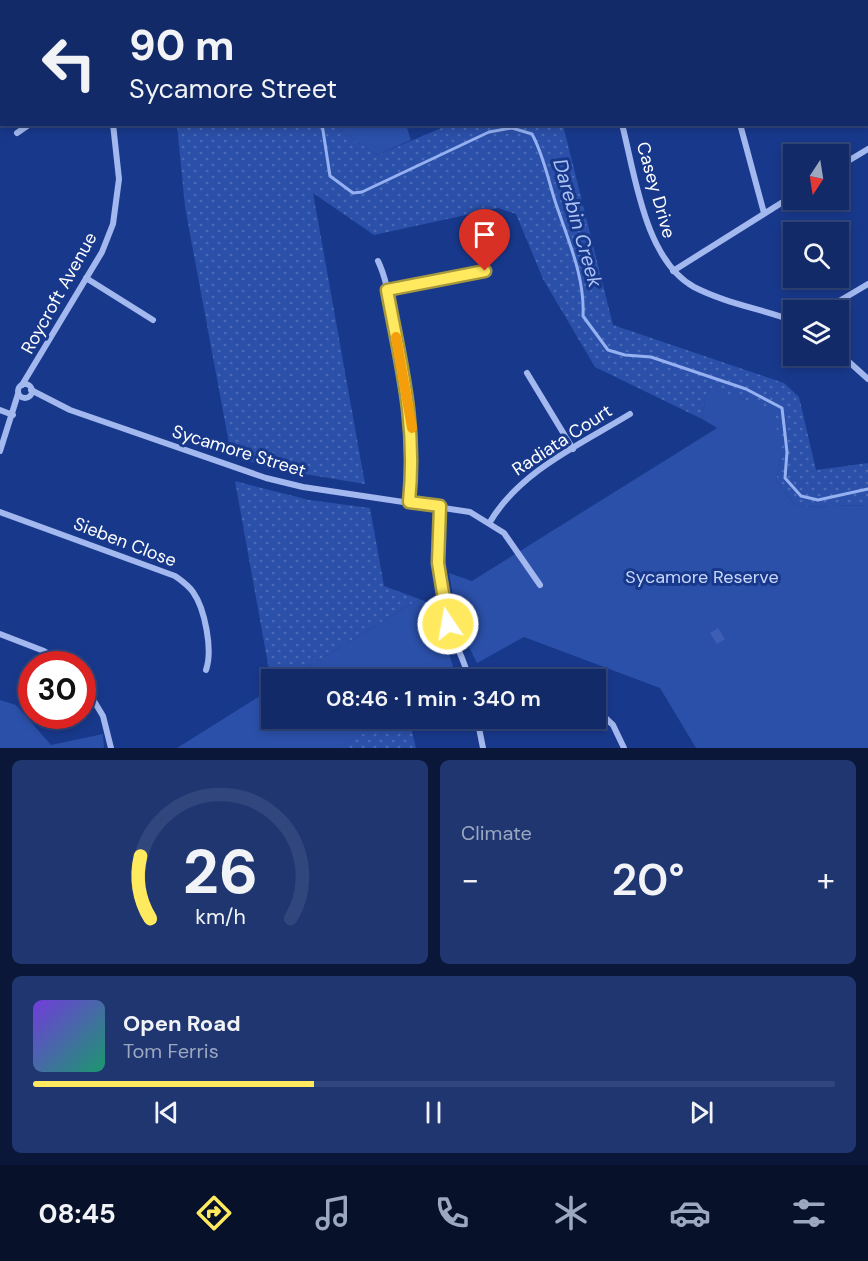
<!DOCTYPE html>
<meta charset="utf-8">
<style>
body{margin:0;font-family:"DM Sans",sans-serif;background:#1f3671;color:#f1f3f6;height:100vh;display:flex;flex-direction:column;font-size:22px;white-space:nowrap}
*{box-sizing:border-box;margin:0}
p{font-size:20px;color:#9ca7c0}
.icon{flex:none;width:33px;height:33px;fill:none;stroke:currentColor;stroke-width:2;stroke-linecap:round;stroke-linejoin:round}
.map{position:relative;height:748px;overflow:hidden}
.panel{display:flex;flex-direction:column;gap:12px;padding:12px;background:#0a1739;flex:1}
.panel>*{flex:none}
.top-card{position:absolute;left:0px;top:0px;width:868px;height:126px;box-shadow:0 3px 9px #0003,0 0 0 2px #31467c;background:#122a68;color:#f1f3f6;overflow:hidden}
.needle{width:39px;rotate:192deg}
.buttons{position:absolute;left:783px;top:144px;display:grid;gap:12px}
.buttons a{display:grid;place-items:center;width:66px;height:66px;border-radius:0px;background:#122a68;box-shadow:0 3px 9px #0003,0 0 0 2px #31467c;font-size:30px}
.speed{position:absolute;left:18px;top:651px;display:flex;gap:12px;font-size:30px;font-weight:700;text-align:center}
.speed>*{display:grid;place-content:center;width:78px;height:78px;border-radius:50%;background:#122a68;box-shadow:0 3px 9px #0003,0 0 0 2px #31467c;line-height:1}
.speed .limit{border:9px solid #d22;background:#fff;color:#111}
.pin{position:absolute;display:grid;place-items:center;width:51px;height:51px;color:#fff;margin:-62px -26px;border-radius:50% 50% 50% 0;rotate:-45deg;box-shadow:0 0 6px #0007}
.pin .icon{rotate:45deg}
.me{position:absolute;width:66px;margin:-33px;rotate:348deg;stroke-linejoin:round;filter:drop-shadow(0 0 4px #0008)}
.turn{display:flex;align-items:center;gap:21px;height:126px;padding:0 30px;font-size:27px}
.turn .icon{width:78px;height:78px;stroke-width:2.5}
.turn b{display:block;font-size:42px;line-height:51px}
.big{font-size:45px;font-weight:600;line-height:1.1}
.panel .tile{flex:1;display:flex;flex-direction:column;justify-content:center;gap:9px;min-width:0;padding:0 21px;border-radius:9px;background:#1f3671}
.panel .dial{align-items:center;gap:0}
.dial svg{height:156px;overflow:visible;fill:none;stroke:#31467c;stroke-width:7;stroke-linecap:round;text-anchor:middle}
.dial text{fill:#f1f3f6;stroke:none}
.song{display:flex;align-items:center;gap:18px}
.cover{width:72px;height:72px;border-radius:9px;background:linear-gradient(135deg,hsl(260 70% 55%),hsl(160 70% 35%))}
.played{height:6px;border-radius:3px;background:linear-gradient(90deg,#ffea5f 35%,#31467c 35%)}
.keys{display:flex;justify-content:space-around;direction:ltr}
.heat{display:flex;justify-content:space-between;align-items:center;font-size:33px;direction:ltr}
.panel .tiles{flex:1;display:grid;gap:12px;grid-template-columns:1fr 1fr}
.tile:last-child{grid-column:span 2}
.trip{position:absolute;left:261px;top:669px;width:345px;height:60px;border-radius:0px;background:#122a68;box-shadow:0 3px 9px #0003,0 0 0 2px #31467c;font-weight:600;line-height:60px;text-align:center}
.dock{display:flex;height:96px;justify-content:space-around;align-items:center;background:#07112a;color:#9ca7c0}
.dock .icon{width:42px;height:42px}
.dock .selected{color:#ffea5f}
.dock b{font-size:27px;color:#f1f3f6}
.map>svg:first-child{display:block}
.grass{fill:url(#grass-dots)}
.park{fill:#2b50a9}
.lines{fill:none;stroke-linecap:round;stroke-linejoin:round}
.stream{stroke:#95b1f1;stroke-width:3}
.building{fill:#3d5eb2}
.minor{stroke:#a2b8ee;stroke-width:6}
.route-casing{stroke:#a6983e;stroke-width:15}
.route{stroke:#ffea5f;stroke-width:10}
.slow{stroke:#f59e0b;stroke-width:10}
.labels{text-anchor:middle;stroke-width:6;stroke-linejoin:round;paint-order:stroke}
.street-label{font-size:18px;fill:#fff;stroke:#18388b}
.park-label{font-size:18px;fill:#c8d7fa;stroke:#18388b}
.water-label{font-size:20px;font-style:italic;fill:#aec3f5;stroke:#18388b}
</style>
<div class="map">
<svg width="868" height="748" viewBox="0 0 868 748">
<defs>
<pattern id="grass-dots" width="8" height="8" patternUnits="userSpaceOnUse" patternTransform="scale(1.5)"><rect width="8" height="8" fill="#2b50a9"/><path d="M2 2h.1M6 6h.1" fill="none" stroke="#4b6ab6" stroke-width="1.8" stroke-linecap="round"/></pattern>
</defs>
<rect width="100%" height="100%" fill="#18388b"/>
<!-- grass -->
<g class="grass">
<polygon points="166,0 386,0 383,2"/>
<polygon points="177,125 333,125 377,155 449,125 563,125 613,325 784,383 799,397 816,470 868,463 868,505 797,507 776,481 782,455 706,394 702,419 595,367 543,279 516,214 498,208 374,235 313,193 365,484 268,468 231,454 185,207"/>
<polygon points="235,481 309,500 370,508 384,586 419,599 288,679 271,681"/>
<polygon points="388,718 409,719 416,748 340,748"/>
</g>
<!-- park -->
<g class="park">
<polygon points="333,125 406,125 411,140 377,155"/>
<polygon points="710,388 773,410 782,455 776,481 797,507 868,505 868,748 696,748 660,688 524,637 477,663 458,625 449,573 472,581 717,428 702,419 706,394"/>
<polygon points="419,599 434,604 456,676 451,680 288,679"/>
<polygon points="271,689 272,718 388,719 340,748 177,748"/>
<polygon points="0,700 16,705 51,745 103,734 104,748 0,748"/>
</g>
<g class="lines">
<!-- stream -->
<g class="stream">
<polyline points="320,2 320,0"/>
<path d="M322 124 330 176 353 193 362 192 489 132 512 128 532 134C544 156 548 180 556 204 568 240 585 277 583 316L608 350 625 355 651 357 746 389 782 408 787 452 785 478 801 496 818 500 868 489"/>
</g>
</g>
<!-- building -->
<polygon class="building" points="718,628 725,639 717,644 710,633"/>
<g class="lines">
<!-- minor -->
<g class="minor">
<polyline points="93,0 93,2"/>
<polyline points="502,0 502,2"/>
<polyline points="697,0 699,2"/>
<polyline points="861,0 862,2"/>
<polyline points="22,2 25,0"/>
<polyline points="867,9 868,11"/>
<polyline points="0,14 2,13"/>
<path d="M622 124C635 175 645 260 694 287 725 303 761 309 794 321"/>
<polyline points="740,124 764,213"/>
<polyline points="17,133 30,124"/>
<polyline points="838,167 868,149"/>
<path d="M378 261C388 282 390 306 395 328 406 387 416 441 409 502"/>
<polyline points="673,271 794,195"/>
<polyline points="86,278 153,320"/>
<polyline points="387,290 485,271"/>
<polyline points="824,310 868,284"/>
<polyline points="838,352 868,379"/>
<polyline points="527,373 573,449"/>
<circle cx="25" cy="391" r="7"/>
<polyline points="22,385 102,252 113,224 119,179 113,124"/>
<polyline points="31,390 70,410 266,478 303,487 470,512 504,533 540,585"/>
<polyline points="0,410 13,415"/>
<polyline points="0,451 18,394"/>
<path d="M440 506C436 545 438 584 448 623 453 642 465 659 469 680"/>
<path d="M0 512 175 576C182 581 188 585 193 592 205 609 213 650 206 670"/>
<path d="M490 522C520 471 581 444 630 414"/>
<polyline points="0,634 44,651 66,664"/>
<polyline points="82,681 103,716 111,748"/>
<polyline points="596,709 613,725 624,748"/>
<polyline points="477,718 483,748"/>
</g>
</g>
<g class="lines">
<!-- route casing -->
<g class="route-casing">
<path id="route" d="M448 624 438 563 440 506 409 502C417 424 401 365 387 290L485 271"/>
</g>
<!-- route -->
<use href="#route" class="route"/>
<!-- slow -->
<polyline class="slow" points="396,337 412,428"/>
</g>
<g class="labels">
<!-- street labels -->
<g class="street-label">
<text transform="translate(656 190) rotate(74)" y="6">Casey Drive</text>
<text transform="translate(59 293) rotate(-61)" y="6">Roycroft Avenue</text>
<text transform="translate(562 440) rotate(-33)" y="6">Radiata Court</text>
<text transform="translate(239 451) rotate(17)" y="6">Sycamore Street</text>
<text transform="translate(125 542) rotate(21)" y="6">Sieben Close</text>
</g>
<!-- park labels -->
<g class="park-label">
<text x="702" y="583">Sycamore Reserve</text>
</g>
<!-- water labels -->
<g class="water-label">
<text transform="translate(578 223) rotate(74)" y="7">Darebin Creek</text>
</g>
</g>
</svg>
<div class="buttons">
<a><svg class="needle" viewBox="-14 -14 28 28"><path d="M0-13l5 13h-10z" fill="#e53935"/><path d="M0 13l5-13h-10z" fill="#9ca7c0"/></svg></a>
<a><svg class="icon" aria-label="search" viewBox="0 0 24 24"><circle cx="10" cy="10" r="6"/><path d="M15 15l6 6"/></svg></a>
<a><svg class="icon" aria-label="layers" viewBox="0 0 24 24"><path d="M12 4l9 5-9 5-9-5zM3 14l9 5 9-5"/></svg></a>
</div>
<div class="speed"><div class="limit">30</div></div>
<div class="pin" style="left:485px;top:271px;background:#d93025"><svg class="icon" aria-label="arrive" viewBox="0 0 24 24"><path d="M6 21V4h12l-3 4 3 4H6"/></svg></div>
<svg class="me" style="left:448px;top:624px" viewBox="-20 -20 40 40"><circle r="17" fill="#ffea5f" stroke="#fff" stroke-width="3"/><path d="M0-11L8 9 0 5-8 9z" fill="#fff"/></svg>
<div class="trip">08:46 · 1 min · 340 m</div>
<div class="top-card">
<div class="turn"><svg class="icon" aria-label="left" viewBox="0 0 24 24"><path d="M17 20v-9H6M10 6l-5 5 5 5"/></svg><div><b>90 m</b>Sycamore Street</div></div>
</div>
</div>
<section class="panel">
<div class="tiles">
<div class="tile dial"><svg viewBox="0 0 100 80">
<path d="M14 69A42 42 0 1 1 86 69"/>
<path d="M14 69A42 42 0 0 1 9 37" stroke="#ffea5f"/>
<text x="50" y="56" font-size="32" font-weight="700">26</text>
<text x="50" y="72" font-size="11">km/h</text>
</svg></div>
<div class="tile"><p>Climate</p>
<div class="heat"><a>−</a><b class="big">20°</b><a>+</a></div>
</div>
<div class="tile">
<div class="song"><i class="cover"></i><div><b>Open Road</b><p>Tom Ferris</p></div></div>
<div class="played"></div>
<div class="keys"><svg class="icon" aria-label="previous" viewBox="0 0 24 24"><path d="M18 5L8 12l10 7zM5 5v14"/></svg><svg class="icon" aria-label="pause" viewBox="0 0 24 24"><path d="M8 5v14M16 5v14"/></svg><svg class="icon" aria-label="next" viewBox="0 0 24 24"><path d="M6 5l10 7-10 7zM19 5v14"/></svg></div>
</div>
</div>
</section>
<nav class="dock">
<b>08:45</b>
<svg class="icon selected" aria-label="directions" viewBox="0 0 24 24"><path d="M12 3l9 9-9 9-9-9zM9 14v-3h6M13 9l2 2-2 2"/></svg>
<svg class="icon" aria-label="music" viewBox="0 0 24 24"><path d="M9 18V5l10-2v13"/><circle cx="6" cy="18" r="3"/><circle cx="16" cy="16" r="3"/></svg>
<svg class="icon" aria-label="phone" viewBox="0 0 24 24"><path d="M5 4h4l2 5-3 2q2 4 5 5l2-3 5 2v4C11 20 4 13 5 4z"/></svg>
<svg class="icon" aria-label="climate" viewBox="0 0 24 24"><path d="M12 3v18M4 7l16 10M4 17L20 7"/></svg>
<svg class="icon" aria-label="car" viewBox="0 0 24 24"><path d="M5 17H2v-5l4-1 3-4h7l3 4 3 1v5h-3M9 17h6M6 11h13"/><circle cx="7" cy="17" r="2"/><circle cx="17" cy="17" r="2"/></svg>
<svg class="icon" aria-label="filters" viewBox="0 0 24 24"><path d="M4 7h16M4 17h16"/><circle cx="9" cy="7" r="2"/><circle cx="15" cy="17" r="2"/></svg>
</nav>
